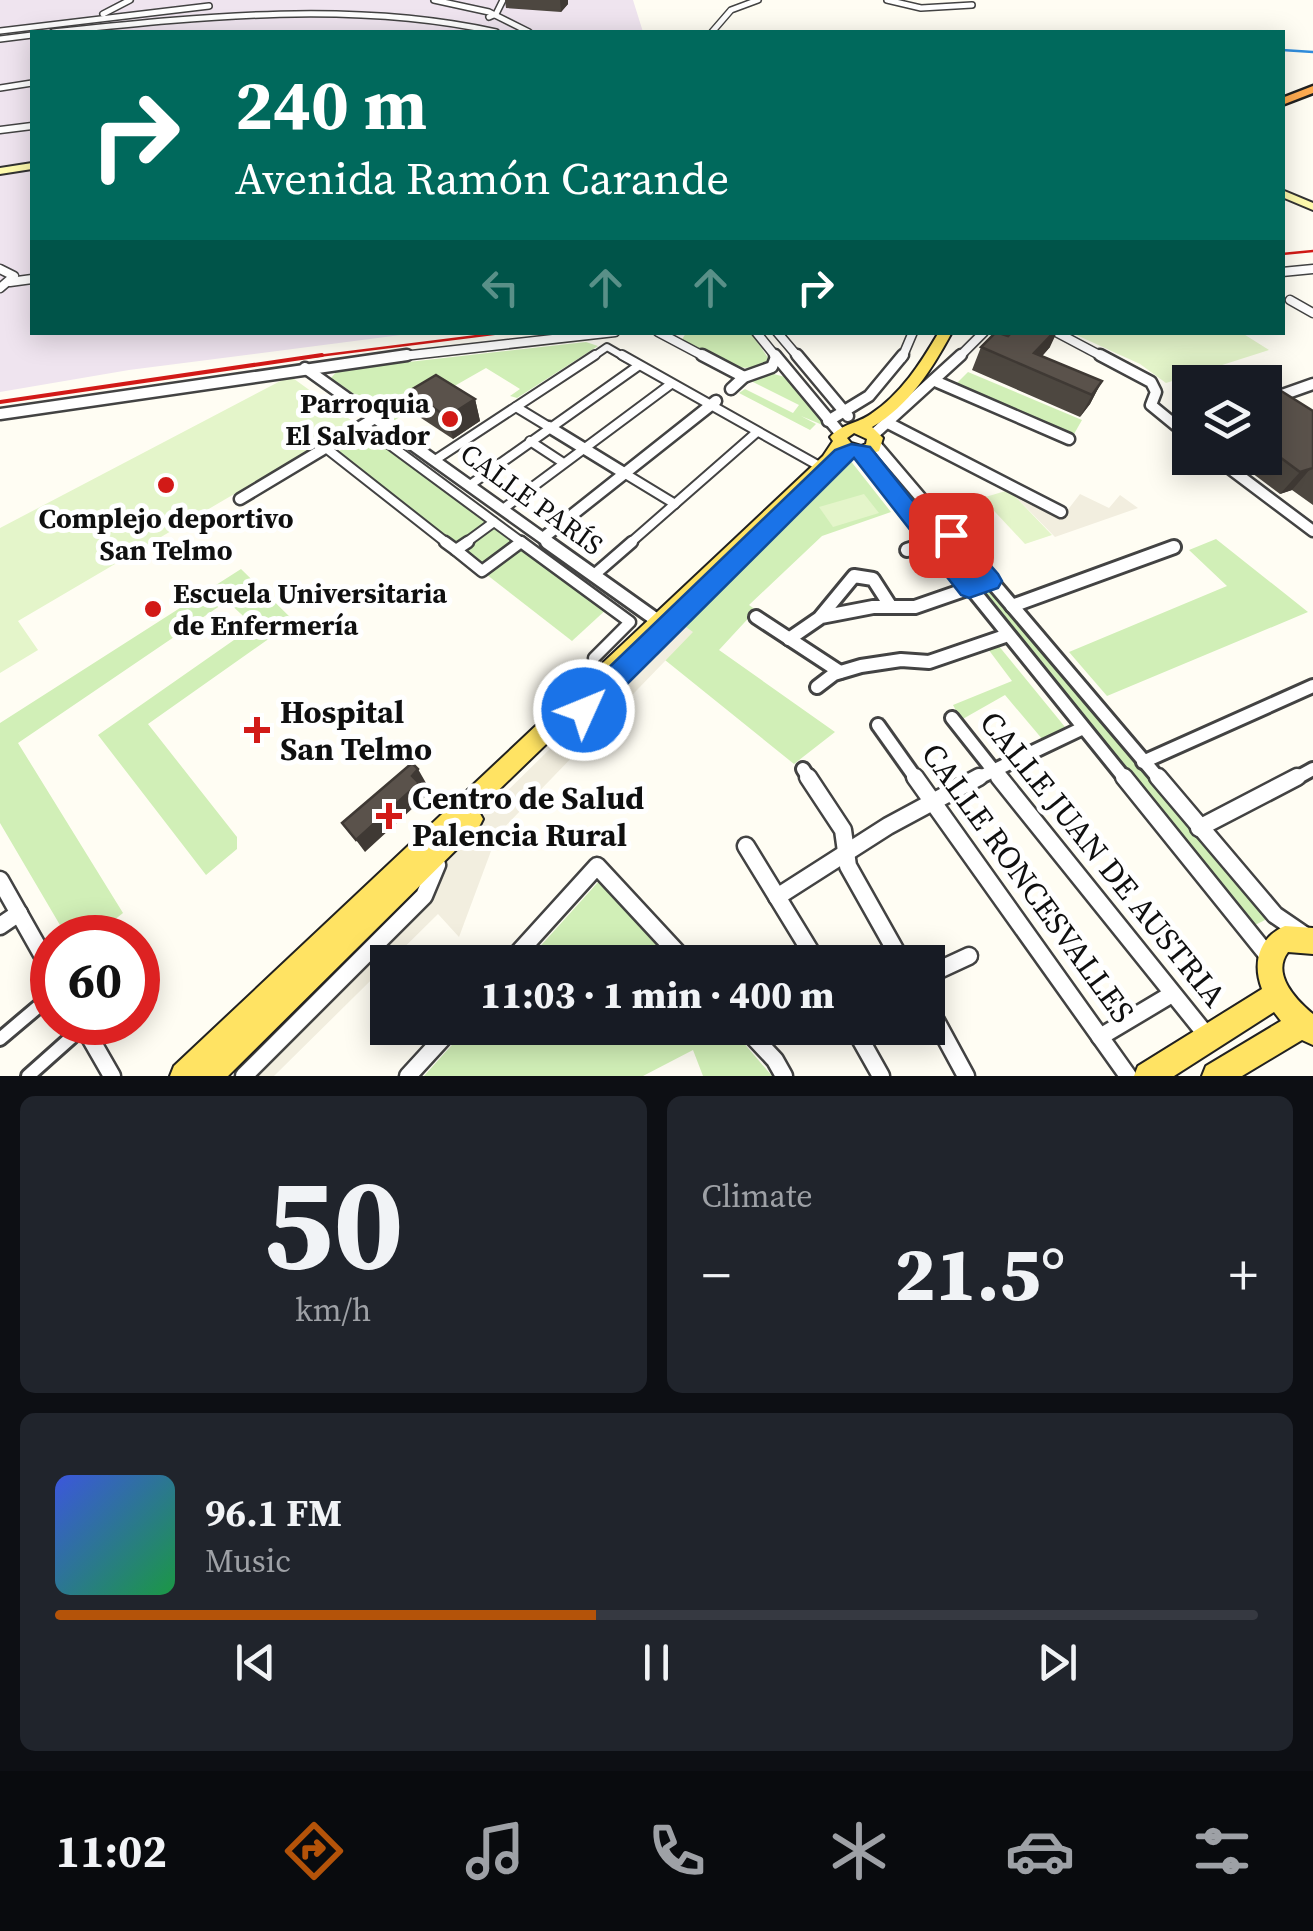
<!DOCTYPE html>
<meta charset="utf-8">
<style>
body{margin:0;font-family:"Source Serif 4",serif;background:#20242c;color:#f1f3f6;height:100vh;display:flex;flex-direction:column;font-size:38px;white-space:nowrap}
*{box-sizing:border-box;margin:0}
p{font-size:32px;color:#9ea1a6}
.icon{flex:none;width:55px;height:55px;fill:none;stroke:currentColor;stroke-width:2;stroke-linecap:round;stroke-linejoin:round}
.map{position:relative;height:1076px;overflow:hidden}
.side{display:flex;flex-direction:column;gap:20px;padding:20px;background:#0d0f14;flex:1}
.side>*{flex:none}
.top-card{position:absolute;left:30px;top:30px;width:1255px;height:305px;border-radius:0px;box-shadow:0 5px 25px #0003;background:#00695c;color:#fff;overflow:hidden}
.buttons{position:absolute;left:1172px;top:365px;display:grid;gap:20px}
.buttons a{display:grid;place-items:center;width:110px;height:110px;border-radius:0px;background:#171b24;box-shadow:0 5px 25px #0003;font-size:50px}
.speed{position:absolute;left:30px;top:915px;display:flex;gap:20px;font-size:50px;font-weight:700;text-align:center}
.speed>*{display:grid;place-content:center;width:130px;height:130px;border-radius:50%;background:#171b24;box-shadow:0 5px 25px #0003;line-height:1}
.speed .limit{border:15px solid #d22;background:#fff;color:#111}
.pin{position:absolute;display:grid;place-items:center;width:85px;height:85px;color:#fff;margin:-42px;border-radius:20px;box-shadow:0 5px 15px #0006}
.me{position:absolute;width:110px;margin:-55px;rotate:46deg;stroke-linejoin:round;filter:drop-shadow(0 0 8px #0008)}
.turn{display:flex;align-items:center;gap:35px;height:210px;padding:0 40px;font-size:45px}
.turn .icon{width:130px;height:130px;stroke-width:2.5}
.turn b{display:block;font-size:70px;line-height:85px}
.lanes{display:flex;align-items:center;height:95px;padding:0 40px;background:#0003;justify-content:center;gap:50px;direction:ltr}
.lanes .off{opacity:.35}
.big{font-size:75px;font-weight:800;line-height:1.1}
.side .widget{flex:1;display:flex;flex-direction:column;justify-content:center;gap:15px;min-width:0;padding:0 35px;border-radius:15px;background:#20242c}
.side .dial{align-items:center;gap:0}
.dial b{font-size:130px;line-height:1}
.song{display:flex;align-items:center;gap:30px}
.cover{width:120px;height:120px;border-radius:15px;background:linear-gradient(135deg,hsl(230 70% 55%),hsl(140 70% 35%))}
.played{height:10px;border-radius:5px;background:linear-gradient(90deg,#b45309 45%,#363941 45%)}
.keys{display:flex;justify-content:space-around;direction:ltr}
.heat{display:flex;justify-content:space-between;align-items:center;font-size:55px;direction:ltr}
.side .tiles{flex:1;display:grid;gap:20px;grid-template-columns:1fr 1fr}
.widget:last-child{grid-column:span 2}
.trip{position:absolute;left:370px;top:945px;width:575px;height:100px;border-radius:0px;background:#171b24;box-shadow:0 5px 25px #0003;font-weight:800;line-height:100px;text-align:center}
.menu{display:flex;height:160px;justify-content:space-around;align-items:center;background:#090b0e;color:#9ea1a6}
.menu .icon{width:70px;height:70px}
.menu .current{color:#b45309}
.menu b{font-size:45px;color:#f1f3f6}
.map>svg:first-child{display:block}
.industrial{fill:#efe4ef}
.green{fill:#d1efb7}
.pitch{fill:#e4f5ca}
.plaza{fill:#f2eedf}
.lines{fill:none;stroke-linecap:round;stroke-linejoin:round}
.stream{stroke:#308ddd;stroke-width:2.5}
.pedestrian-far3-casing{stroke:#434343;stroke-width:10}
.pedestrian-far2-casing{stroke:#434343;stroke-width:12}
.pedestrian-far1-casing{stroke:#434343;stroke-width:15}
.pedestrian-casing{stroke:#434343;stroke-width:18}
.minor-far5-casing{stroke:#434343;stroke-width:8}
.minor-far4-casing{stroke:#434343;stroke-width:9}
.minor-far3-casing{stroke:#434343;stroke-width:11}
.minor-far2-casing{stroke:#434343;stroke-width:15}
.minor-far1-casing{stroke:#434343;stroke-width:18}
.minor-casing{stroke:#434343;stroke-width:21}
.secondary-casing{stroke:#323232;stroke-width:4}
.primary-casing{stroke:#212121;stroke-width:4}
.motorway-casing{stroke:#212121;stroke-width:5}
.pedestrian-far3{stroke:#fff;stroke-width:6}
.pedestrian-far2{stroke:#fff;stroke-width:8}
.pedestrian-far1{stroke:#fff;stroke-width:10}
.pedestrian{stroke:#fff;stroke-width:12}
.minor-far5{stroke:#fff;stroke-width:5}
.minor-far4{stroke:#fff;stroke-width:6}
.minor-far3{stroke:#fff;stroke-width:8}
.minor-far2{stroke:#fff;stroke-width:10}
.minor-far1{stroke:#fff;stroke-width:12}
.minor{stroke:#fff;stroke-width:16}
.secondary{fill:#fffbae;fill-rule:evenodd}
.primary{fill:#ffe363;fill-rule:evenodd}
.motorway{fill:#ffac51;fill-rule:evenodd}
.rail-far1{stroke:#d21a17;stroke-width:2.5}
.rail{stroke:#d21a17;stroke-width:4}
.wall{fill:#4d4740}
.shaded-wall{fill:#3f3934}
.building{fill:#5a524b;stroke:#3f3934;stroke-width:2.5}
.route{fill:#1a73e8;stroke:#114b97;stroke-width:2.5}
.poi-dot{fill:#d21a17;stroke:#fff;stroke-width:4}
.labels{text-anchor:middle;stroke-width:10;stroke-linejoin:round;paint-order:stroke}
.poi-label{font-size:28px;font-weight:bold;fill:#101010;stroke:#fff;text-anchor:end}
.street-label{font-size:28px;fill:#101010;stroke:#fff}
.near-poi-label{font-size:32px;font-weight:bold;fill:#101010;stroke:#fff;text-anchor:start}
.near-street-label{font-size:32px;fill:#101010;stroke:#fff}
</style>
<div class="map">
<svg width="1313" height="1076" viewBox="0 0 1313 1076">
<rect width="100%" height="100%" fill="#fffdf3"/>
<!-- industrial -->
<polygon class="industrial" points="0,0 633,0 643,32 32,32 32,332 416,333 129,370 0,392"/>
<!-- green -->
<g class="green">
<path d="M686 333H751L771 362C735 378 713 357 681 341Z"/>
<polygon points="586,342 598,346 517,398 510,396 520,389 486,368 393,421 331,378 338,370"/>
<polygon points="968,372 1082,420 1074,434 957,383"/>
<polygon points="770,373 789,378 825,426 801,416 816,424 810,430 739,393 745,389 793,413 799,405 751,381"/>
<polygon points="372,431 494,522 456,550 334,454"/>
<polygon points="875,444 1275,915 1249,928 862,452"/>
<polygon points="846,455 891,512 822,536 749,605 756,610 719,650 835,732 794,764 665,660 679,621"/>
<polygon points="495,523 518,538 482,566 460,550"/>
<polygon points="1216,539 1308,612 1107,696 1069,652 1227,586 1189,550"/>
<polygon points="521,542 609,607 572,641 482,571"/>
<polygon points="241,569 294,621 148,724 237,837 237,849 206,875 98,735 254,626 227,601 18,743 123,913 93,937 67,937 0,823 0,723"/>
<polygon points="998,645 1065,727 1043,740 1005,695 961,720 953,705 1012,681 988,649"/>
<polygon points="600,880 676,962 526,962"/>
<polygon points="467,1028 731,1028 772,1076 703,1076 693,1050 643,1076 424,1076"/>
</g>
<!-- pitch -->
<g class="pitch">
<polygon points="1072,333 1242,333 1269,350 1166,383 1140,364"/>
<polygon points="290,376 355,423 18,621 38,650 0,673 0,528"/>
<polygon points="1009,490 1052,535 1025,544 982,498"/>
<polygon points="864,494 879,513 833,527 819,507"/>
</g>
<!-- plaza -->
<g class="plaza">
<polygon points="1009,490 1063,516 1080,494 1109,508 1120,495 1138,508 1055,537"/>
<polygon points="679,622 693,632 497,835 459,937 438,914 274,1076 244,1076 424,896 435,862"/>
</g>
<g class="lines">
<!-- stream -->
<polyline class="stream" points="1282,50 1313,52"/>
<!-- pedestrian-far3 casing -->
<g class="pedestrian-far3-casing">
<polyline id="pedestrian-far3" points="591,358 607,347 626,358"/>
</g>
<!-- pedestrian-far2 casing -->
<g class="pedestrian-far2-casing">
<g id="pedestrian-far2">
<polyline points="622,355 821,467"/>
<polyline points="516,407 549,427"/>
<polyline points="363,425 524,544"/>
<polyline points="530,441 562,462"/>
<polyline points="326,448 448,544"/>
<polyline points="435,460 595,355"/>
<polyline points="624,473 675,504"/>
<polyline points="470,485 638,366"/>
<polyline points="503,509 671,384"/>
<polyline points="464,544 494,522"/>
<polyline points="629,544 757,432"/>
</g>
</g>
<!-- pedestrian-far1 casing -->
<g class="pedestrian-far1-casing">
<g id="pedestrian-far1">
<polyline points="445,542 456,550"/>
<polyline points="468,542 456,550 482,571 521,542"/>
<polyline points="521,542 630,622 594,658"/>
<polyline points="594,575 632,542"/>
</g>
</g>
<!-- pedestrian casing -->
<g class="pedestrian-casing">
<g id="pedestrian">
<polyline points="0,1039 52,995"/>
<polyline points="28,1076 83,1027"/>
</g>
</g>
<!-- minor-far5 casing -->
<g class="minor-far5-casing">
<g id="minor-far5">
<polyline points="434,0 489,12 529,32"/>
<polyline points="887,0 921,8 972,5"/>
<polyline points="103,14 130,0"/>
<polyline points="489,17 496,14 503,0"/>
<polyline points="0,31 209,6"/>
<path d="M53 32C198 17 352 0 496 32"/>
<polyline points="712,32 731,10 758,0"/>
<polyline points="0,39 32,35"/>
<polyline points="0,88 32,83"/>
</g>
</g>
<!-- minor-far4 casing -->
<g class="minor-far4-casing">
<polyline id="minor-far4" points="0,130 32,126"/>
</g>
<!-- minor-far3 casing -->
<g class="minor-far3-casing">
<g id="minor-far3">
<polyline points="0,269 14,276 0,288"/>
<polyline points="1282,272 1313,269"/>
<polyline points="10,282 32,279"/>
<polyline points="1290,300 1313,313"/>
<polyline points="658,332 707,358"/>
<polyline points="756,332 777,358"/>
<polyline points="777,332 799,358"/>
<polyline points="1056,332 1105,358"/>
<polyline points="385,358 615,332"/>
<polyline points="902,358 913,332"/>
<polyline points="958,358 984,332"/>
</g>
</g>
<!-- minor-far2 casing -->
<g class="minor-far2-casing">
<g id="minor-far2">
<polyline points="702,355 744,377"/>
<polyline points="775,355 840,433"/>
<polyline points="797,355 848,416"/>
<polyline points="1100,355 1151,382 1156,392 1151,405 1190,437"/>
<polyline points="305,368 551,544"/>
<polyline points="935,381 1069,439"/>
<polyline points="731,389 744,377 772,367 776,357"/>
<polyline points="1265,401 1313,384"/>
<polyline points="0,414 407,355"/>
<polyline points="828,421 869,396 903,355"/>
<polyline points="890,424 1061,512"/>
<polyline points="549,427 624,473"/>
<polyline points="873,435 961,355"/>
<polyline points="875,444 960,544"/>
<polyline points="862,452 936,544"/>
<polyline points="1216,458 1313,531"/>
<polyline points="240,499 375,418"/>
<polyline points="543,538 716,401"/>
<polyline points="925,544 951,535"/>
</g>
</g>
<!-- minor-far1 casing -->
<g class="minor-far1-casing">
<g id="minor-far1">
<polyline points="547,542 658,621"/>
<polyline points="934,542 1126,780"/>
<polyline points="958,542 1160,780"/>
<polyline points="907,550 932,542"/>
<polyline points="1012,606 1174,547"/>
<polyline points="821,616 854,576 873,579 891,607"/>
<polyline points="756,617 840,672"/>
<polyline points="789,639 821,617 873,607 915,607 990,581"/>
<polyline points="817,687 834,674 861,666 901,660 929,662 1008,635"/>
<polyline points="952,718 1001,780"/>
<polyline points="878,725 917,780"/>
<polyline points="1143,762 1313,686"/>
<polyline points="803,769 810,780"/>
<polyline points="974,780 1083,728"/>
<polyline points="1293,780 1313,769"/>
</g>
</g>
<!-- minor casing -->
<g class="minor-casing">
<g id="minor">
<polyline points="808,777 843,830 848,866 902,962"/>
<polyline points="915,777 1128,1076"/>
<polyline points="999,777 1208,1037"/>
<polyline points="1124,777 1269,957"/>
<polyline points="1158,777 1275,915 1313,941"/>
<polyline points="1199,828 1297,777"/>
<polyline points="746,846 817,962"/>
<polyline points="0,880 52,972"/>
<polyline points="777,897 888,826 979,777"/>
<polyline points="0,926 19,913"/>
<polyline points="510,962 597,866 686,962"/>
<polyline points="928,975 969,956"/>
<polyline points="928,1006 966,1076"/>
<polyline points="81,1022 112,1076"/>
<polyline points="745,1028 775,1060 784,1076"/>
<polyline points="854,1028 881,1076"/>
<polyline points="1100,1037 1172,994"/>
<polyline points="244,1076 424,896 437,865 429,857"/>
<polyline points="408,1076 452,1028"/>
</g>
</g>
<!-- secondary casing -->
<g class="secondary-casing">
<g id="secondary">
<polygon points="32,163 32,169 0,174 0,168"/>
<polygon points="1282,190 1313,203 1313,210 1282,197"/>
</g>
</g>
<!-- primary casing -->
<g class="primary-casing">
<g id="primary">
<path d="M939 332H952C932 369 909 406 872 427L883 438 879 451 862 457 842 452 835 464 686 608 691 614 689 620 615 693 608 696 600 692 478 810 483 819 479 827 228 1076H170L174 1066 823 456 833 441 830 437C843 423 857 424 871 414 901 394 921 363 939 332ZM854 433 867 439 866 444 861 446 851 443 847 438Z"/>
<path d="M1285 926 1313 928V954L1288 952C1271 974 1296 1000 1313 1014V1045L1302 1040 1242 1076H1202L1206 1066 1281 1021 1274 1012 1174 1076H1134L1138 1066 1262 989C1252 963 1259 937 1285 926Z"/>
</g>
</g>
<!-- motorway casing -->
<g class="motorway-casing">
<polygon id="motorway" points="1313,86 1313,93 1282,105 1282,98"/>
</g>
<!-- pedestrian-far3 -->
<use href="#pedestrian-far3" class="pedestrian-far3"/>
<!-- pedestrian-far2 -->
<use href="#pedestrian-far2" class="pedestrian-far2"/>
<!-- pedestrian-far1 -->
<use href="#pedestrian-far1" class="pedestrian-far1"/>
<!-- pedestrian -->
<use href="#pedestrian" class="pedestrian"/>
<!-- minor-far5 -->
<use href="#minor-far5" class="minor-far5"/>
<!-- minor-far4 -->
<use href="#minor-far4" class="minor-far4"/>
<!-- minor-far3 -->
<use href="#minor-far3" class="minor-far3"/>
<!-- minor-far2 -->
<use href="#minor-far2" class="minor-far2"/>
<!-- minor-far1 -->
<use href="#minor-far1" class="minor-far1"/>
<!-- minor -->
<use href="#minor" class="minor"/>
<!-- secondary -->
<use href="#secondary" class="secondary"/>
<!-- primary -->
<use href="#primary" class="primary"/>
<!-- motorway -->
<use href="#motorway" class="motorway"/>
<!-- rail-far1 -->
<g class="rail-far1">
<polyline points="1282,254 1313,251"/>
<polyline points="302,358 509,332"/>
</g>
<!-- rail -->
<polyline class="rail" points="0,402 322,355"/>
</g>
<!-- wall -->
<g class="wall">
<polygon points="505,0 568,0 568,4 561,12 506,8"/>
<polygon points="1008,336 1050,347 1042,356 1102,381 1090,404 1080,417 972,370 981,347"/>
<polygon points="409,391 475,399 480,421 453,439 415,414"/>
<polygon points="1265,393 1313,411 1313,505 1292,490 1280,494 1232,458 1265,458"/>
</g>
<!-- shaded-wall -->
<g class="shaded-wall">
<polygon points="560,0 568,0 568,4 561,12"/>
<polygon points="1054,332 1057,332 1050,347 1031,369 1034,353"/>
<polygon points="1102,381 1090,404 1080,417 1092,395"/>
<polygon points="475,399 480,421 453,439 447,417"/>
<polygon points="1312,467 1292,490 1280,494 1300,472"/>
<polygon points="418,769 426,783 421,787 426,796 365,852 356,840"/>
</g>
<!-- building -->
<g class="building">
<polygon points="996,332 1008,336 1012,332 1054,332 1034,353 1102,381 1092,395 981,347"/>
<polygon points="436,375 475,399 447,417 409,391"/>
<polygon points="1278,389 1313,411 1313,468 1300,472 1265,446 1265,393"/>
<polygon points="412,763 418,769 412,776 419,783 356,840 342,823"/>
</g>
<!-- route -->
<polygon class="route" points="851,444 870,447 940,535 951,526 959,529 998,574 1002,581 998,588 969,598 961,595 854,458 593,718 584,722 574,718 570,710 574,701 835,450"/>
<!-- markers -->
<g class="poi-dot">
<circle cx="450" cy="419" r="10"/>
<circle cx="166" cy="485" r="10"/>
<circle cx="153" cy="609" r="10"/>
<path d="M252 715h10v10h10v10h-10v10h-10v-10h-10v-10h10z"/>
<path d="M384 801h10v10h10v10h-10v10h-10v-10h-10v-10h10z"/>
</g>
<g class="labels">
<!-- poi labels -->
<g class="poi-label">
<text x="430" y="413">Parroquia<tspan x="430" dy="32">El Salvador</tspan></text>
<text x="166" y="528" text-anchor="middle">Complejo deportivo<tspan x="166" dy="32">San Telmo</tspan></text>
<text x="173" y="603" text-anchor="start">Escuela Universitaria<tspan x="173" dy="32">de Enfermería</tspan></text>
</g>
<!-- street labels -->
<g class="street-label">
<text transform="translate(532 499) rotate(36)" y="10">CALLE PARÍS</text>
</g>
<!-- near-poi labels -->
<g class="near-poi-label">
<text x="280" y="723">Hospital<tspan x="280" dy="37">San Telmo</tspan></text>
<text x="412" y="809">Centro de Salud<tspan x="412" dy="37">Palencia Rural</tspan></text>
</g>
<!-- near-street labels -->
<g class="near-street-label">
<text transform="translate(1103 859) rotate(51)" y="11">CALLE JUAN DE AUSTRIA</text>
<text transform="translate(1028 883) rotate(54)" y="11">CALLE RONCESVALLES</text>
</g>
</g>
</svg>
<div class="buttons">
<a><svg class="icon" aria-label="layers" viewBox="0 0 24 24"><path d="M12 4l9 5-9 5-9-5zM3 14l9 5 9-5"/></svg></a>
</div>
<div class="speed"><div class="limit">60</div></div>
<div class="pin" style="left:951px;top:535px;background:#d93025"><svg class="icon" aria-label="arrive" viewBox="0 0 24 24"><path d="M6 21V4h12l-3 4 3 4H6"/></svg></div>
<svg class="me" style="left:584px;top:710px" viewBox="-20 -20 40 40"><circle r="17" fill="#1a73e8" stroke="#fff" stroke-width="3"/><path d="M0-11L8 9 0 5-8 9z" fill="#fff"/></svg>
<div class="trip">11:03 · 1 min · 400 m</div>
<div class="top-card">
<div class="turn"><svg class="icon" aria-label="right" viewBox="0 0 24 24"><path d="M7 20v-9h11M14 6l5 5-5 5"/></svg><div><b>240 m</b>Avenida Ramón Carande</div></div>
<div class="lanes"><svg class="icon off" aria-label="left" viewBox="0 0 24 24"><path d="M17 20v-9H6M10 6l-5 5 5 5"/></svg><svg class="icon off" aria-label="ahead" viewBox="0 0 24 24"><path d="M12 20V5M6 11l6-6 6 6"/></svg><svg class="icon off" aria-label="ahead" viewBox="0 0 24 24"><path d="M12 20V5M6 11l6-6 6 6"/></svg><svg class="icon" aria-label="right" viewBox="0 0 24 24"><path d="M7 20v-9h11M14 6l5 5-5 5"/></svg></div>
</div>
</div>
<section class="side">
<div class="tiles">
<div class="widget dial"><b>50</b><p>km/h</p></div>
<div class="widget"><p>Climate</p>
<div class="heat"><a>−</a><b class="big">21.5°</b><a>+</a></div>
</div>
<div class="widget">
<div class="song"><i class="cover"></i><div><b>96.1 FM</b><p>Music</p></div></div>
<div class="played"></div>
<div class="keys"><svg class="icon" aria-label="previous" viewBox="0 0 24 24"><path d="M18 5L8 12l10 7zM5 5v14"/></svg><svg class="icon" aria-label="pause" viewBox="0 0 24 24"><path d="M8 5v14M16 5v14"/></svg><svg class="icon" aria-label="next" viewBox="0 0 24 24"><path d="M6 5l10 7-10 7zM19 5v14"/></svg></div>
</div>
</div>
</section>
<nav class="menu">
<b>11:02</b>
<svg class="icon current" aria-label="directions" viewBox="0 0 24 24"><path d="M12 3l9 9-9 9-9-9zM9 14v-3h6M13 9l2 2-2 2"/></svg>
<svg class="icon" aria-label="music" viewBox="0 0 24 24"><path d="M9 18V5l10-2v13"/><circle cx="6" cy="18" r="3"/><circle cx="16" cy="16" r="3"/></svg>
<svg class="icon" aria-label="phone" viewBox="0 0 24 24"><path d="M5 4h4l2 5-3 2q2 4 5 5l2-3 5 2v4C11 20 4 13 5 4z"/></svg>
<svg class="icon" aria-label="climate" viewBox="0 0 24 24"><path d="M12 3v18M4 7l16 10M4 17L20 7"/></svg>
<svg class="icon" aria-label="car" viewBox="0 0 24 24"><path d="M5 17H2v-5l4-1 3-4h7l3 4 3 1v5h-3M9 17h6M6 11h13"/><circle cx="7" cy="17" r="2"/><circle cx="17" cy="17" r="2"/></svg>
<svg class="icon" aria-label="filters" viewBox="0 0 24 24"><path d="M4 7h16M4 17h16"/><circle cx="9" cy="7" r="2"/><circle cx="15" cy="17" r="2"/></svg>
</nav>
